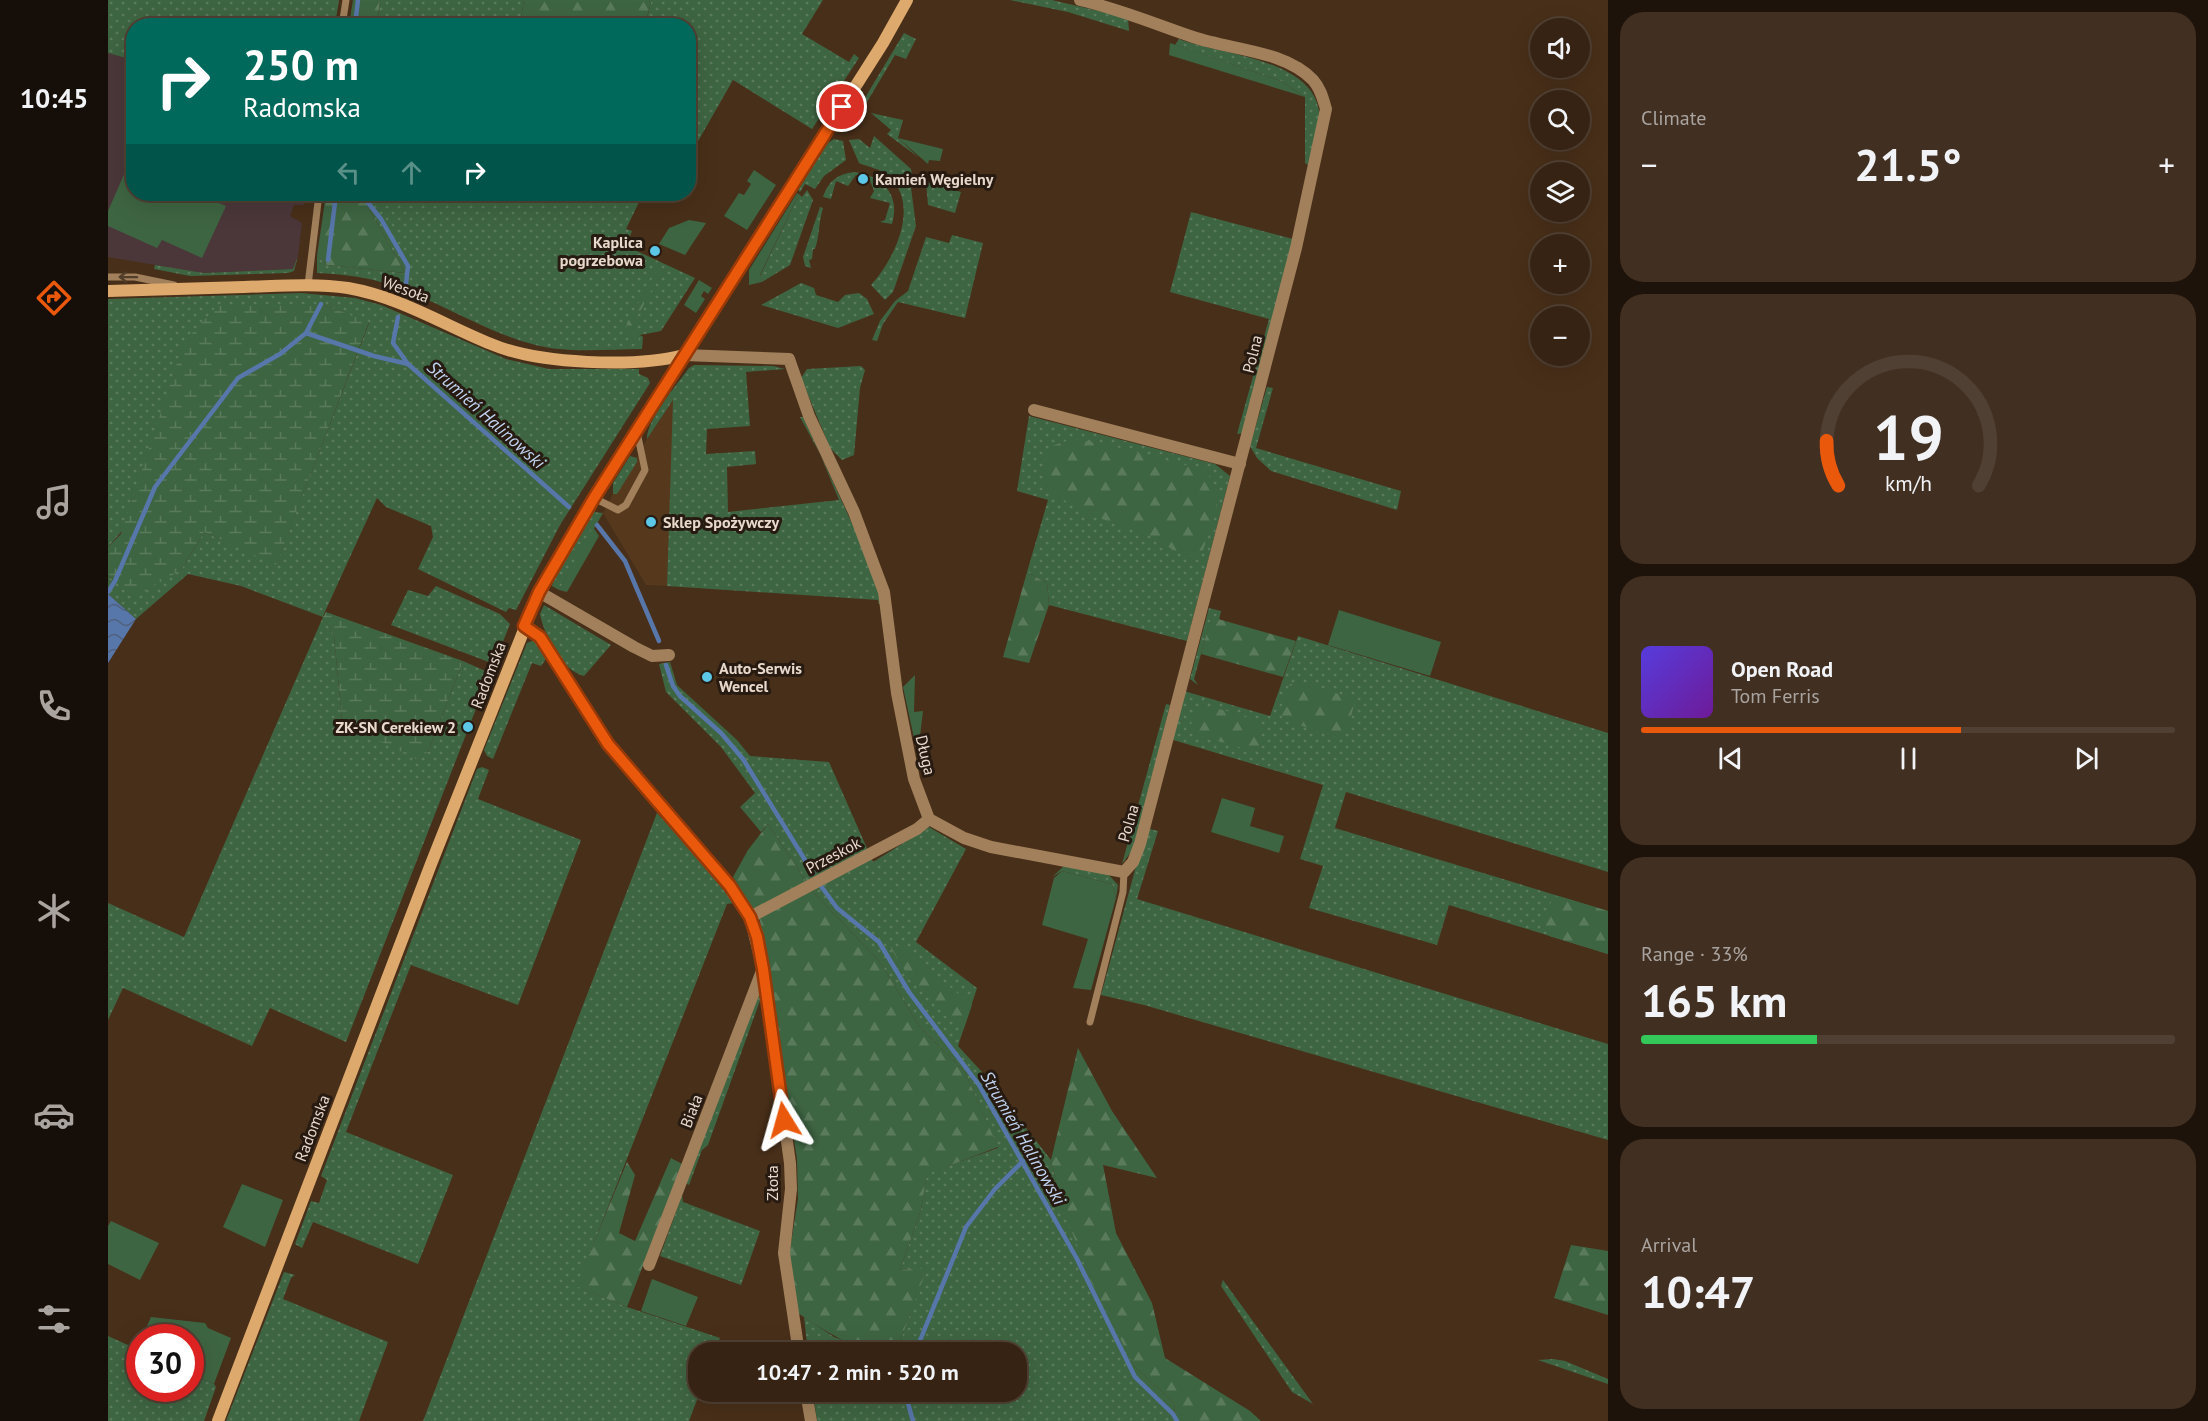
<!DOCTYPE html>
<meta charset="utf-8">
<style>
body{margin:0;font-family:"PT Sans",sans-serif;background:#412f21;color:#f1f3f6;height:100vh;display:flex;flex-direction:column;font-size:22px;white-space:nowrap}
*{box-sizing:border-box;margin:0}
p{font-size:20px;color:#aaa4a0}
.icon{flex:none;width:33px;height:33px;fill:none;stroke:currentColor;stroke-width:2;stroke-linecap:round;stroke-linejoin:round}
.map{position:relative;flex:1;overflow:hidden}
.drawer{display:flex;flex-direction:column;gap:12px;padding:12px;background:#1e130a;width:600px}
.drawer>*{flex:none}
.banner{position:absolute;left:18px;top:18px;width:570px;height:183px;border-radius:24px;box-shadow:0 6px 24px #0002,0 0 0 2px #504033;background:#00695c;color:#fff;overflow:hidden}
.fabs{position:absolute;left:1422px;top:18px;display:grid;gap:12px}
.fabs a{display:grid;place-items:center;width:60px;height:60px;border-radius:50%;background:#362313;box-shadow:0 6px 24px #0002,0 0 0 2px #504033;font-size:30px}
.speed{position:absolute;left:18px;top:1324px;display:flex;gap:12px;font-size:30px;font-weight:700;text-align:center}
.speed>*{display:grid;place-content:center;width:78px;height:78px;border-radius:50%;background:#362313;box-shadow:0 6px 24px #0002,0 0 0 2px #504033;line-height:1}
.speed .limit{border:9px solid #d22;background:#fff;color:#111}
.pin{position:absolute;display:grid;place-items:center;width:51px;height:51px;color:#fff;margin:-26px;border:3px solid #fff;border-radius:50%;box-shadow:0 2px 6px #0007}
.me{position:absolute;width:66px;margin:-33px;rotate:352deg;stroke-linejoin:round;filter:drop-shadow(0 0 4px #0008)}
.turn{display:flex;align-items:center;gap:21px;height:126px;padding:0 18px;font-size:27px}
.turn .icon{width:78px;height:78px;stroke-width:2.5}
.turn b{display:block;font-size:42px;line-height:51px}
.lanes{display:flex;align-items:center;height:57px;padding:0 18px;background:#0003;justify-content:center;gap:30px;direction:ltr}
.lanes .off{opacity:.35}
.big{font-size:45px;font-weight:800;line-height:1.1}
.drawer .widget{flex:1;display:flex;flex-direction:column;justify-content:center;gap:9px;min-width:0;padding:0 21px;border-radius:24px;background:#412f21}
.drawer .dial{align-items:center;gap:0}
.dial svg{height:156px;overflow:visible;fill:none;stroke:#504033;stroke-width:7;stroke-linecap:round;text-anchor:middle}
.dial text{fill:#f1f3f6;stroke:none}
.song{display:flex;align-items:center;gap:18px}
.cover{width:72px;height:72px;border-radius:9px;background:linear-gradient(135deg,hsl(250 70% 55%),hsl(280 70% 35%))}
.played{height:6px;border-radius:3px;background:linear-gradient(90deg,#ea580c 60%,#504033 60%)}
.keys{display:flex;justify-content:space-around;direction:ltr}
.heat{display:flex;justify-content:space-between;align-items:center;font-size:33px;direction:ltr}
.charge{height:9px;border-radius:4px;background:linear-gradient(90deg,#34c759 33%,#504033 0)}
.trip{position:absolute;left:580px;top:1342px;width:339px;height:60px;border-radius:24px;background:#362313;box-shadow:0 6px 24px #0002,0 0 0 2px #504033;font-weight:800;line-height:60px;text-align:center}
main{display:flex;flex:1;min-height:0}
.dock{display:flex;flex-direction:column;width:108px;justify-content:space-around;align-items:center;background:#160e08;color:#aaa4a0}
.dock .icon{width:42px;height:42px}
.dock .selected{color:#ea580c}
.dock b{font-size:27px;color:#f1f3f6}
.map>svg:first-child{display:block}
.built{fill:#56381c}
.education{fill:#4b373a}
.grass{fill:url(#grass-dots)}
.forest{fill:url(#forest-firs)}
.wetland{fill:url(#wetland-marsh)}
.garden{fill:#3e6542}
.water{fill:url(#water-waves)}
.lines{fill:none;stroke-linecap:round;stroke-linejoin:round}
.stream{stroke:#5776a9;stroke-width:4.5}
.lane{stroke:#a1805b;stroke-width:7}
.street{stroke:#a1805b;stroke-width:12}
.secondary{stroke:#dea96c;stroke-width:12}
.oneway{stroke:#513e2b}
.route-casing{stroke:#983908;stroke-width:15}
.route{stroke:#ea580c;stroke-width:10}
.poi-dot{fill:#5cc7e7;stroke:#261a11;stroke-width:2}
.labels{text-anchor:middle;stroke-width:6;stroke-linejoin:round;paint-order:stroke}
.poi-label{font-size:16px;font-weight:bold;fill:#e9d9cc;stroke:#261a11;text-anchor:start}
.street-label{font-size:16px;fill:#e9d9cc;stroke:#261a11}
.water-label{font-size:18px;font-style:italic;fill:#c0d3f1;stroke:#261a11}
</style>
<main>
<nav class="dock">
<b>10:45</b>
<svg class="icon selected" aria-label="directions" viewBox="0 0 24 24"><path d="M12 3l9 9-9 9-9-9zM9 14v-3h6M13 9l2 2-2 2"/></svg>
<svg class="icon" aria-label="music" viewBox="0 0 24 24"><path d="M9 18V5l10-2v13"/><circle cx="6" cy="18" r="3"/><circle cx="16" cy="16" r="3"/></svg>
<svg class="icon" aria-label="phone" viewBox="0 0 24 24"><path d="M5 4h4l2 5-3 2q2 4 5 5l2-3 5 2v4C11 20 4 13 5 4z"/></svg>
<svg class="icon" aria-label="climate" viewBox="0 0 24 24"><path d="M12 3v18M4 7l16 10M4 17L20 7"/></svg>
<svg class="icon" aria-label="car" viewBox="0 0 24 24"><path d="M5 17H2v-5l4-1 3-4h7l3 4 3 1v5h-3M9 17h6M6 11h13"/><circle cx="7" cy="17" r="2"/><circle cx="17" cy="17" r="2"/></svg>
<svg class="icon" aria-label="filters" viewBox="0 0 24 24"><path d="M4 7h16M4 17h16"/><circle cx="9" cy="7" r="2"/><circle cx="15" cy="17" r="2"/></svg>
</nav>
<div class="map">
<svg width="1500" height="1421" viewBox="0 0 1500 1421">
<defs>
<pattern id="grass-dots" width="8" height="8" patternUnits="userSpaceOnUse" patternTransform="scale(1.5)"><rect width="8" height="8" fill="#3e6542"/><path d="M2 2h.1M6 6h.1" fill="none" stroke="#5a7a5c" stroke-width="1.8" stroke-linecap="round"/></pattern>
<pattern id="forest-firs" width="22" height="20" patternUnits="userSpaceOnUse" patternTransform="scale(1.5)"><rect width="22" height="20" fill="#3e6542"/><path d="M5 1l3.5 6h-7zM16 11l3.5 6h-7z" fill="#5a7a5c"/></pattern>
<pattern id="wetland-marsh" width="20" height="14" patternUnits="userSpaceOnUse" patternTransform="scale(1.5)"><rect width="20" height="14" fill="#3e6542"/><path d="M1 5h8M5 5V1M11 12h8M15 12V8" fill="none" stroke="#5a7a5c"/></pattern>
<pattern id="water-waves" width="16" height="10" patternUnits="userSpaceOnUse" patternTransform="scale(1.5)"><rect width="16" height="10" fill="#5776a9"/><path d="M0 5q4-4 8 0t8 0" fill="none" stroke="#50617e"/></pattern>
</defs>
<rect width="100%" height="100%" fill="#482f19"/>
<!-- built -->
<polygon class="built" points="566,399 559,586 538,585 495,513 505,494 509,494 539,439"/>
<!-- education -->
<polygon class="education" points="0,53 25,60 26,194 198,194 196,205 186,205 182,216 194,223 190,256 185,269 96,273 0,257"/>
<!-- grass -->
<g class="grass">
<polygon points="0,0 231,0 227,25 26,26 25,60 0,53"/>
<polygon points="272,0 416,0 412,25 269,26"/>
<polygon points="541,0 715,0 694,34 741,62 746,54 751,58 704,129 625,80 581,157 580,26 537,26 543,2"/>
<polygon points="902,0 944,0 1020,18 1021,31 960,12"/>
<polygon points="796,33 808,39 798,59 787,55 759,102 755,101"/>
<path d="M1071 39C1112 55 1203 58 1211 111 1213 127 1204 149 1200 165L1197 163V97L1173 81 1067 45Z"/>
<polygon points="763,113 795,120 790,138 810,157 779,134 783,130"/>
<path d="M766 136 803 169 805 180H802L808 226 785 292 777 300 763 285C786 260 813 206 781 176 773 169 760 167 751 163L741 140 751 139 762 148Z"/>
<polygon points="726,139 735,141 738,160 716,176 707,189 697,184 692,192 690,190 720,143"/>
<path d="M746 172C774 175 793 195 784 224L772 222 777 220 782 203 762 198 766 191 761 178 759 180 748 175 740 186 728 181 723 199 715 197C720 181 730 174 746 172Z"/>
<polygon points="818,182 853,192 847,213 820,205"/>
<polygon points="699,190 705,200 682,265 654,282 652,276 691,194 694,197"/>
<path d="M253 194H535L518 229 524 231 518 246 587 278 553 331 532 335 535 337 534 349C498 349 458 354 424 344 375 331 333 302 285 286 261 277 234 274 209 273V256L219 265 297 273Z"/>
<path d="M712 207 715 208C710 225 712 234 707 249H705L704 259 701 260 703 268 697 266 695 257Z"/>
<polygon points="1083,212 1185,239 1135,433 1129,434 1161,319 1062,292"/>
<polygon points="844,235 875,243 857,318 790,302 775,324 769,341 764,340 772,321 787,301 800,291 818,237 841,243"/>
<polygon points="190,256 186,271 180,273 82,276 46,269 47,265 96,273 185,269"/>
<polygon points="693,283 706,288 708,295 730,302 737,295 751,293 759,299 766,314 730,328 653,305"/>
<polygon points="193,293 247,298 273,305 398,359 441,369 531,369 531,374 540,378 542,383 452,525 408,610 401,608 398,612 310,569 325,537 323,526 278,507 269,498 215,616 226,635 234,722 320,752 355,661 382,673 238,1042 162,1008 144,1046 15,988 0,1020 0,903 76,937 215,617 133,586 80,574 28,619 0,594 0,576 7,581 73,570 96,532 168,564 261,323 213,304 0,547 0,299"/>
<path d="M586 365 665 366 677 369 638 372 642 426 599 429 598 454 647 451 648 464 619 467 620 512 731 500 712 454 692 417H695L760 558 774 603 771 604 770 600 559 586 565 400 539 439C538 421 570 383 581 368Z"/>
<polygon points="753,366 757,370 752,388 746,455 734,460 722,448 693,378 699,369"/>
<polygon points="1159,387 1165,388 1148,448 1293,491 1289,510 1163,471 1149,458 1142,446"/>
<polygon points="921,416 1107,464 1122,476 1079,641 941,605 939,583 919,572 940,500 909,491"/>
<polygon points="522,456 529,458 529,462 509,494 505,494 505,483"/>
<polygon points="486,512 495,513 451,590 444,586 445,582"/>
<polygon points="328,586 392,614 402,624 386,664 283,625 300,590 320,596"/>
<path d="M436 605 503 645 476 676C454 671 436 635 432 614Z"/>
<polygon points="1101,608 1113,611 1111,620 1103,618 1086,679 1090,685 1082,679"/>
<polygon points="1190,636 1500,733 1500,872 1238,792 1227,828 1500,911 1500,954 1341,905 1329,945 1201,908 1215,866 1192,859 1215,785 1062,739 1076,691 1162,716"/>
<polygon points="426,640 440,656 433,666 424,663 385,759 379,756 376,750 419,643"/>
<polygon points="562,662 569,685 629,740 642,756 721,762 765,862 821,827 858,849 808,942 869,988 850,1046 874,1072 943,1160 952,1201 1026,1366 1066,1403 1067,1421 709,1421 705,1392 909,1392 909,1353 788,1353 818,1269 792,1270 813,1210 819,1173 890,1148 857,1072 811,1026 772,962 706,893 660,824 653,832 632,807 647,793 613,747 558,692 551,664"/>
<polygon points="1058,704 1062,705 1029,839 1026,848 1014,864"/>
<polygon points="374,767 381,770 370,799 473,840 410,1005 303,965 238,1132 345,1175 310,1264 205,1222 194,1248 187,1244 203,1201 211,1203 219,1180 213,1176 369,769"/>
<polygon points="549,813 588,856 626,903 619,904 469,1286 519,1307 612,1338 606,1353 591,1353 592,1392 581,1421 315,1421"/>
<polygon points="1042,829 1050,831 1029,899 1500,1044 1500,1140 1036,1005 993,995 1027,870"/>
<polygon points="956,866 1000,874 1010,885 1008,898 1004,884 954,871 944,877"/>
<polygon points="653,989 654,995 600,1145 594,1150 581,1185 577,1183"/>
<polygon points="574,1195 575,1202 652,1231 633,1285 552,1256"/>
<polygon points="176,1272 187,1275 183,1278 175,1299 280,1342 251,1421 118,1421"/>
<polygon points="1115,1280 1205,1404 1184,1392 1113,1286"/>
<polygon points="696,1317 726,1337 771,1353 700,1353"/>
<polygon points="0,1336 31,1350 32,1389 82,1389 83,1374 106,1384 108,1387 96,1421 0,1421"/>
<polygon points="1445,1359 1457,1361 1500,1379 1500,1384 1430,1360"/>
</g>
<!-- forest -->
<g class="forest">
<polygon points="245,0 272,0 269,25 241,25"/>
<polygon points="416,0 541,0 543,2 537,25 412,25"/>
<polygon points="218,194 253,194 297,273 219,265 209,256"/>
<polygon points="550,268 553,273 524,326 524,330 531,338 531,344 524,344 517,334 519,323"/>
<path d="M964 439 993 443 1096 470C1121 496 1104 523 1094 553L1083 556 1072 554 1041 535 977 513 935 487V464L941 447Z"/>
<polygon points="919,572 939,583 941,605 921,663 895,657"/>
<polygon points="1103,617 1188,641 1175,677 1093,654"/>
<path d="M1190 682 1248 699 1236 739 1175 720C1170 707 1177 696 1182 684Z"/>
<path d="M1107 708C1126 713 1165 719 1150 747L1137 749 1081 732 1086 714 1094 709Z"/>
<path d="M660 824 706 893 772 962 811 1026 857 1072 890 1147 819 1174 813 1210 792 1270 819 1268 788 1353C749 1353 718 1332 687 1311L681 1256 690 1199 689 1159 652 921 625 877 640 850Z"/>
<polygon points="1450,896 1500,911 1500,954 1441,936 1434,923 1444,900"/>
<polygon points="781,945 795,949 864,1005 855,1031 799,974"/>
<polygon points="970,1048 1004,1111 1049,1178 995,1165 1008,1233 1044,1303 1057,1358 1142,1411 1153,1421 1067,1421 1066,1403 1026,1366 983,1281 952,1201 943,1160"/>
<polygon points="563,1158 574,1164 519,1307 468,1286 519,1162 527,1175 511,1233 527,1241"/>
<polygon points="1463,1245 1500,1251 1500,1315 1446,1298"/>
</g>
<!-- wetland -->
<g class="wetland">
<polygon points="213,304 261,322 168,565 96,532 73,570 30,595 0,576 0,547 13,534 76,342 110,305"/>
<polygon points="218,612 355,661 320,752 308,759 234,722 226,635 215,617"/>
</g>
<!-- garden -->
<g class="garden">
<polygon points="1062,43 1173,81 1197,97 1061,55"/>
<polygon points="790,138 835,149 832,161 821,160 820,164"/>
<polygon points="25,154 26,194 89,194 118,206 94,258 54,240 49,248 0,226 0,211"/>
<polygon points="646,170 668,185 639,230 616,216 631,193 636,195 643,184 639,181"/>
<polygon points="689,193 691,194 652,275 654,282 641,285 641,270"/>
<polygon points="581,220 598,223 577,255 551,244 561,228"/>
<polygon points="591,280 604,288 600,294 596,291 593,296 597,299 588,313 576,305"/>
<polygon points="485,527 491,536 459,592 451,590"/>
<polygon points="1231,610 1333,642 1322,676 1220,645"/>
<polygon points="807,675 806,712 815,711 812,736 806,738 795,687"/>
<polygon points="1114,798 1147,808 1142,826 1176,836 1171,853 1103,832"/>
<polygon points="954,871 1004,884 1008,898 983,990 965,988 980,939 934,925 946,878"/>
<polygon points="134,1184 175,1200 157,1247 115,1227"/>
<polygon points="3,1221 51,1243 32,1280 0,1264 0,1226"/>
<polygon points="544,1279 590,1297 578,1326 533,1311"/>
<polygon points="43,1317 97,1323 100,1328 123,1338 106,1384 83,1374 82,1338 34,1338"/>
</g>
<!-- water -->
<polygon class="water" points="0,594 28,619 0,663"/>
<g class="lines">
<!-- stream -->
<g class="stream">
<polyline points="247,26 250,0"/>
<polyline points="253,194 273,219 300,266 298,284"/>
<polyline points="220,260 228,194"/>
<polyline points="290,317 285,343 300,364"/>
<polyline points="198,333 266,356 300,364 461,507"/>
<polyline points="489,525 517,561 551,641"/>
<polyline points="0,592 7,581 47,487 130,378 172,354 198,333 213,304"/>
<polyline points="558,665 565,686 572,696 613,733 635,759 705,873"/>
<polyline points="713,886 729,908 771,942 801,992 871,1085 969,1259 1027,1377 1065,1414 1069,1421"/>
<polyline points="807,1353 858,1227 887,1189 915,1161"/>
<polyline points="797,1392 805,1421"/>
</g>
<!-- lane -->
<g class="lane">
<polyline points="234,26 238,0"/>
<polyline points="0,277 27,277 66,285"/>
<polyline points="200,285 211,194"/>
<polyline points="486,498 510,510 518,505 537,470 529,432"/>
<polyline points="982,1022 1015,892 1016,872"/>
</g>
<!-- street -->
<g class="street">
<path d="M576 355 681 359 701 416 746 512 776 592 789 693 806 779 821 819 856 838 883 847 1016 872 1025 862 1032 844 1188 248 1218 109C1215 99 1213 89 1205 80 1176 50 1123 50 1085 37 1047 24 1011 9 972 0"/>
<polyline points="926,410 1132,464"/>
<polyline points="431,592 526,647 544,656 561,655"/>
<polyline points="416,626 432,637 500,744 622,886 642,917 655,969 682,1163 683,1189 676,1253 691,1353"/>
<polyline points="642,917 809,829 821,819"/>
<polyline points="541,1265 654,971"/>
<polyline points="698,1392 703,1421"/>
</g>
<!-- secondary -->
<g class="secondary">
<path d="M0 291C45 290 91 288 136 287 171 286 206 283 240 288 292 297 336 325 383 344 430 364 527 368 576 355"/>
<polyline points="110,1421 323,864 431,592 486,498 775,43 799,0"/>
</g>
</g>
<!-- one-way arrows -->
<defs><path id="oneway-shaft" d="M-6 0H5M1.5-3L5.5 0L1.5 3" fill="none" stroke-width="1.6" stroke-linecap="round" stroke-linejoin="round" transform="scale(1.5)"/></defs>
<use class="oneway" href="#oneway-shaft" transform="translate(20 277) rotate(-179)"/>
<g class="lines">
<!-- route casing -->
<g class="route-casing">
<polyline id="route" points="676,1120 655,969 649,937 642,917 622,886 500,744 432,637 416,626 431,592 486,498 734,107"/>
</g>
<!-- route -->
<use href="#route" class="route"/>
</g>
<!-- markers -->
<g class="poi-dot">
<circle cx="755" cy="179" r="6"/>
<circle cx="547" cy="251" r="6"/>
<circle cx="543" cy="522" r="6"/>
<circle cx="599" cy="677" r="6"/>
<circle cx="360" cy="727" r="6"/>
</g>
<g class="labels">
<!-- poi labels -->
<g class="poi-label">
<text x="767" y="185">Kamień Węgielny</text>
<text x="535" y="248" text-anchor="end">Kaplica<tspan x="535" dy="18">pogrzebowa</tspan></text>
<text x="555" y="528">Sklep Spożywczy</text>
<text x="611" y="674">Auto-Serwis<tspan x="611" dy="18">Wencel</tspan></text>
<text x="348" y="733" text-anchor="end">ZK-SN Cerekiew 2</text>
</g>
<!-- street labels -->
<g class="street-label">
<text transform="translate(298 289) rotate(20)" y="6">Wesoła</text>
<text transform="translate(1144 354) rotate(-76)" y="6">Polna</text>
<text transform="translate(380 675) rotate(-69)" y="6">Radomska</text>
<text transform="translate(818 755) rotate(77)" y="6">Długa</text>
<text transform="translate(1020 823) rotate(-74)" y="6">Polna</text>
<text transform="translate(725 855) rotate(-28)" y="6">Przeskok</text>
<text transform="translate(583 1111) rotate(-69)" y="6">Biała</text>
<text transform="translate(204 1128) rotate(-69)" y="6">Radomska</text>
<text transform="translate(664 1183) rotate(-90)" y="6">Złota</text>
</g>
<!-- water labels -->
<g class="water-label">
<text transform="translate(378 415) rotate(42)" y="6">Strumień Halinowski</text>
<text transform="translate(915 1138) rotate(60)" y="6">Strumień Halinowski</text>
</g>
</g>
</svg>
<div class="fabs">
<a><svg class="icon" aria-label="sound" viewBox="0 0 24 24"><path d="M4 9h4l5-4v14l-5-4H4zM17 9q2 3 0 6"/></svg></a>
<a><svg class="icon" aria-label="search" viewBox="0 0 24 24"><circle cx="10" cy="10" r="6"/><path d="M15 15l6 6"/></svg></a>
<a><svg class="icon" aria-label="layers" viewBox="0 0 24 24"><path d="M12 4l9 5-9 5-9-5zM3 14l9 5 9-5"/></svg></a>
<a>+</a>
<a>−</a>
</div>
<div class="speed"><div class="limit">30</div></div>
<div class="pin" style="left:734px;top:107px;background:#d93025"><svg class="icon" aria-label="arrive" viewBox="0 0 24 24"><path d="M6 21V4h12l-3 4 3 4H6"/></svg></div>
<svg class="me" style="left:676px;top:1120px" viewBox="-20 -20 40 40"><path d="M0-17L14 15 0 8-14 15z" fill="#ea580c" stroke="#fff" stroke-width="4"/></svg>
<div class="trip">10:47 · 2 min · 520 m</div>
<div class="banner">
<div class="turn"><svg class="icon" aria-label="right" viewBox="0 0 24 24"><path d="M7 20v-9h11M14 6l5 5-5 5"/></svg><div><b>250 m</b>Radomska</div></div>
<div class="lanes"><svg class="icon off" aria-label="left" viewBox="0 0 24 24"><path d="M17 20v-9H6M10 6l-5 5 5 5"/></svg><svg class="icon off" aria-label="ahead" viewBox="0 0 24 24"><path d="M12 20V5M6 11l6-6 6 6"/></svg><svg class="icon" aria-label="right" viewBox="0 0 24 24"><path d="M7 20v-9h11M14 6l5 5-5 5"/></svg></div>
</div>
</div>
<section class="drawer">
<div class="widget"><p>Climate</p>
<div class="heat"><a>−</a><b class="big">21.5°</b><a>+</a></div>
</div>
<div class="widget dial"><svg viewBox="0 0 100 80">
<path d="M14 69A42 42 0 1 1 86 69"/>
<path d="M14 69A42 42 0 0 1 8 46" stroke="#ea580c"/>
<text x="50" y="56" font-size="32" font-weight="700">19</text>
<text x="50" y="72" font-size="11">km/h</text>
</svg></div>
<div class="widget">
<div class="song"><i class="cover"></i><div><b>Open Road</b><p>Tom Ferris</p></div></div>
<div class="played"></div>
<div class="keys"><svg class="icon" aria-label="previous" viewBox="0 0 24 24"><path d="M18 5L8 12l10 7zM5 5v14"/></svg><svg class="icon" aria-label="pause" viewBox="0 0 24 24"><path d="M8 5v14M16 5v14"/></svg><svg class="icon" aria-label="next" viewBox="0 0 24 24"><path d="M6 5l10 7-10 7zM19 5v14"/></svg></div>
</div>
<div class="widget"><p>Range · 33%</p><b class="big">165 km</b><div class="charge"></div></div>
<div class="widget"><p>Arrival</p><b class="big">10:47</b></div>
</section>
</main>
